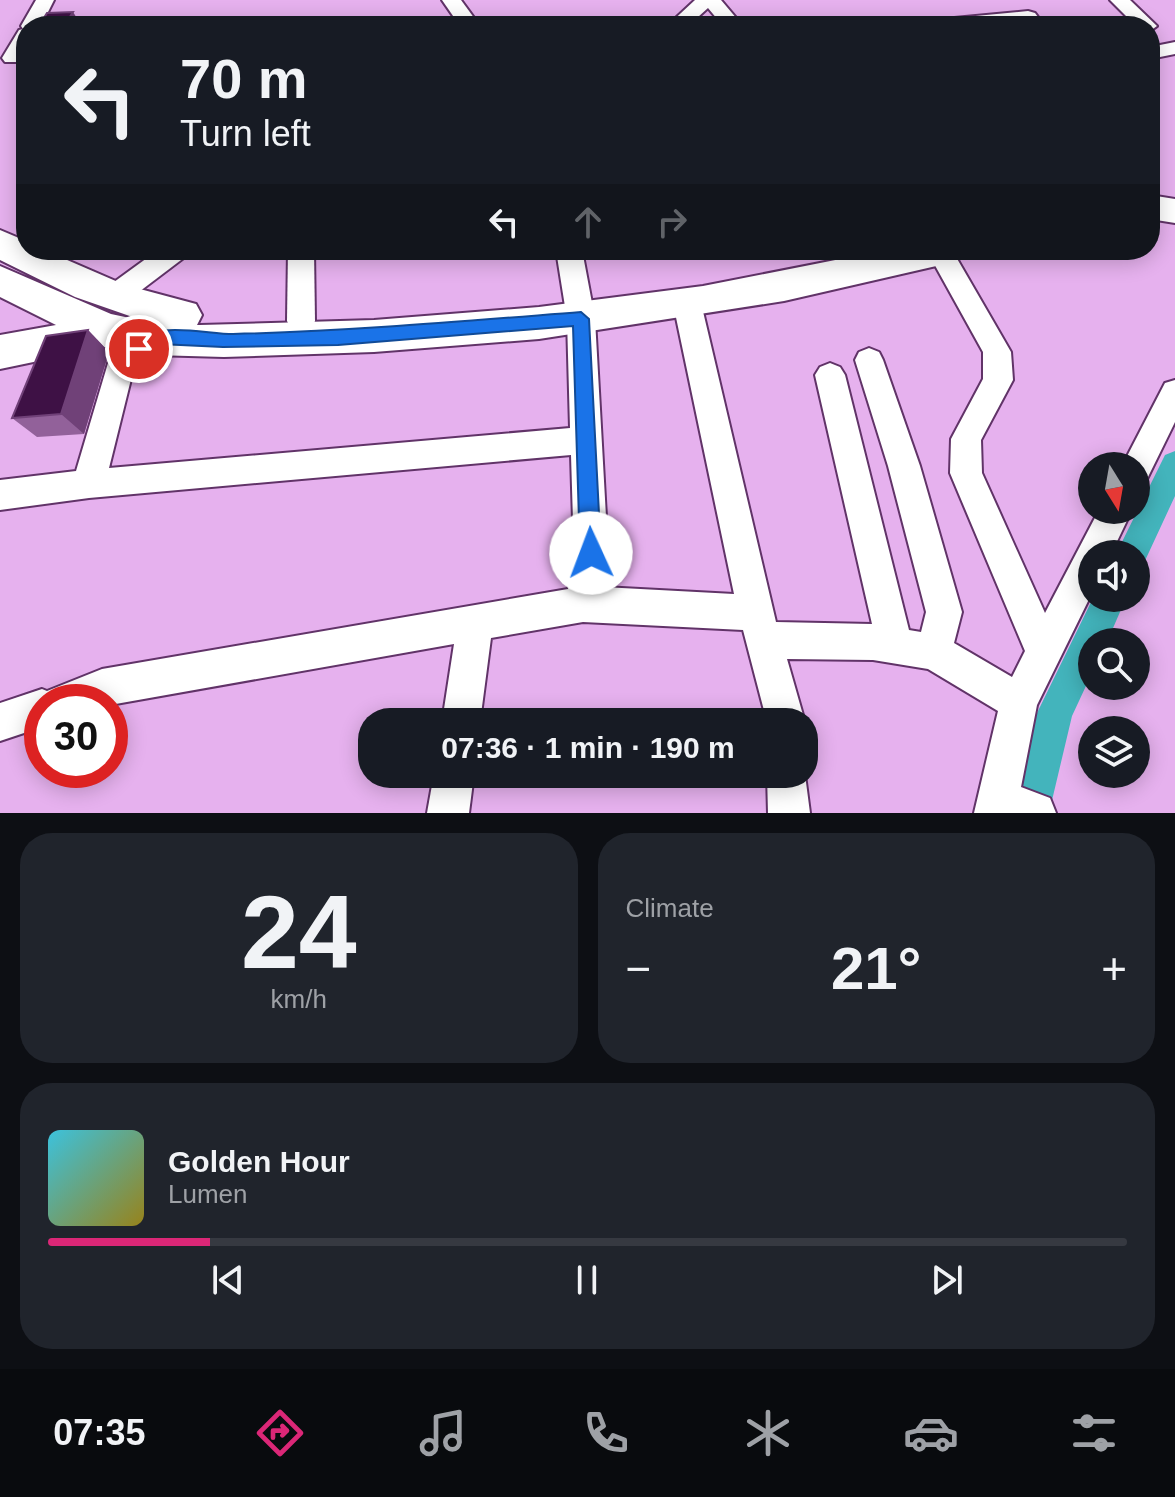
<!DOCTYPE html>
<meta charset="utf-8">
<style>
body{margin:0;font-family:Helvetica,sans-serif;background:#20242c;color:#f1f3f6;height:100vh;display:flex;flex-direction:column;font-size:30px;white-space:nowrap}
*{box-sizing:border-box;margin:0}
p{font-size:26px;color:#9ea1a6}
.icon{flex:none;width:44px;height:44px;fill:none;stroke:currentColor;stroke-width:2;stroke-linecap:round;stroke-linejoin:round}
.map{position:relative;height:813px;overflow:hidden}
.side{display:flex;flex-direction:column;gap:20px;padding:20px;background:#0d0f14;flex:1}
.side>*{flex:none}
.hud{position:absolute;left:16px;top:16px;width:1144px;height:244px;border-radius:32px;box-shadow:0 4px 20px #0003;background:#171b24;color:#f1f3f6;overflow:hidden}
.needle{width:52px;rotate:169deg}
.fabs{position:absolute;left:1078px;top:452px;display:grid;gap:16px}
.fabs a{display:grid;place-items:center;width:72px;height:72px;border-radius:50%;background:#171b24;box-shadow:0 4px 20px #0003;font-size:40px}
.speed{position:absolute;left:24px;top:684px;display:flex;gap:16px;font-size:40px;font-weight:700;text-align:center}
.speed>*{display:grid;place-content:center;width:104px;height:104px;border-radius:50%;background:#171b24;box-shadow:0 4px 20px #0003;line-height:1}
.speed .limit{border:12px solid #d22;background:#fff;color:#111}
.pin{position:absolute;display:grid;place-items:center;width:68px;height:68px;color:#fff;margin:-34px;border:4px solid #fff;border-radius:50%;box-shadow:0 2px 8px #0007}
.me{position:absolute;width:88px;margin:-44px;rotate:358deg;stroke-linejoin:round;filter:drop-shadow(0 0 6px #0008)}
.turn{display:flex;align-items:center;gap:28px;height:168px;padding:0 32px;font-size:36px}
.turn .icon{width:104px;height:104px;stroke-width:2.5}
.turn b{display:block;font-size:56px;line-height:68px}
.lanes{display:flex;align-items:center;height:76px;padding:0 32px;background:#0003;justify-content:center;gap:40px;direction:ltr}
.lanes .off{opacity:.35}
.big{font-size:60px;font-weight:700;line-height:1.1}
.side .tile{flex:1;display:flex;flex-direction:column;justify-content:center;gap:12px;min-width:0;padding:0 28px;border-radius:32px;background:#20242c}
.side .dial{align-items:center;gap:0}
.dial b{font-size:104px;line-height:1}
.song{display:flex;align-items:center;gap:24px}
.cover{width:96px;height:96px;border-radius:12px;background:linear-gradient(135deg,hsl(190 70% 55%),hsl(50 70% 35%))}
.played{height:8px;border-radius:4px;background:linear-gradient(90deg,#db2777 15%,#363941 15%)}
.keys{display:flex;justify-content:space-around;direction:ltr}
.heat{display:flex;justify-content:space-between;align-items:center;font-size:44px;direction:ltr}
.side .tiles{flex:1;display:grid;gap:20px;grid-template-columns:1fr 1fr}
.tile:last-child{grid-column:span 2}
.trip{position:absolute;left:358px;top:708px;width:460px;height:80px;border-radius:32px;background:#171b24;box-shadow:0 4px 20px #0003;font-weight:700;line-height:80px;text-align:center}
.menu{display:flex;height:128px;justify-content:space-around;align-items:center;background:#090b0e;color:#9ea1a6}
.menu .icon{width:56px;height:56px}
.menu .selected{color:#db2777}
.menu b{font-size:36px;color:#f1f3f6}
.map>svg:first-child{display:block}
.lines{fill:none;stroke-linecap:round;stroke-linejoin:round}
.canal{fill:#43b4bc;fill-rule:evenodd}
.street-casing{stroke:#613368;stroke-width:4}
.secondary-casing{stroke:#613368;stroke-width:4}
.street{fill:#fff;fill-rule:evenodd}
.secondary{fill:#fff;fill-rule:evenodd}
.wall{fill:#92619a}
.shaded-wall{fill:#704178}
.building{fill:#3e1145;stroke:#704178;stroke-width:2}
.route{fill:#1a73e8;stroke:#114b97;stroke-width:2}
</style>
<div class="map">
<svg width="1175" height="813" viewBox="0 0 1175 813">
<rect width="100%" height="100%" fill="#e6b1ee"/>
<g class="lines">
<!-- canal -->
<g class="canal">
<polygon points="1175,451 1175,496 1143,565 1136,568 1136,554 1116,554 1165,455"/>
<polygon points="1093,598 1126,598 1107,642 1092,642 1092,673 1072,716 1049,813 1011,813 1037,713"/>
</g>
<!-- street casing -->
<g class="street-casing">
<g id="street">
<polygon points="36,0 54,0 41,26 26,26 26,51 19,62 5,62 2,58 19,30 23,29 21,26"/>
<polygon points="442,0 461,0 480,26 460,26"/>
<polygon points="695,0 721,0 743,26 723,26 708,8 688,26 667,26"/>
<polygon points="1110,0 1130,0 1157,26 1150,31 1150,26 1136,26"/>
<polygon points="1028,11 1035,13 1038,17 1035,21 994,26 923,26 933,20"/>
<polygon points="1175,42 1175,54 1150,59 1150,47"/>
<polygon points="158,250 189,250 185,257 123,304 113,307 103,304 100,297 103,290"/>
<polygon points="288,250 314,250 315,321 311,329 301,332 291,329 287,321"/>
<polygon points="556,250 582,250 595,319 608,553 603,587 734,594 673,303 677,296 687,293 697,296 701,303 776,622 872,624 815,375 820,367 830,363 840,367 845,375 909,630 921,632 926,612 888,466 855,360 859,352 869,348 879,352 883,360 920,466 962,612 954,643 1012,677 1025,651 950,473 951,439 983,379 983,352 927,251 952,250 1011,352 1013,380 981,440 982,473 1045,613 1099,510 1132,510 1111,554 1092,554 1092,593 1037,705 1021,787 1050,798 1056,813 974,813 998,711 928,669 873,660 787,659 805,722 804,725 804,722 767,722 743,630 583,622 491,638 480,722 442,722 454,644 110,705 110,702 42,702 42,727 0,741 0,703 42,689 47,691 102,669 568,589 574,553 571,455 89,498 0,510 0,480 76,471 111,353 156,326 166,329 170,337 166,345 134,367 109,468 570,428 567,319"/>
<polygon points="1175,380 1175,422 1147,479 1136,483 1136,466 1122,466 1165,383"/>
<polygon points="804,767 810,813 768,813 767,774 804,774"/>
<polygon points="434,774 474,774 469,813 427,813"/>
</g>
</g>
<!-- secondary casing -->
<g class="secondary-casing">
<g id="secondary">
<polygon points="1150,195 1175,199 1175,223 1150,219"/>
<polygon points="0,230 26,241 26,250 44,250 125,285 196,304 202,315 197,325 200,325 374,320 539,307 703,286 886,250 964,250 958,260 945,264 784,301 539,339 374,352 224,357 153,355 110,346 0,369 0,335 56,325 0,297 0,266 111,314 144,321 75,297 0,260"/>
</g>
</g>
<!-- street -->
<use href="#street" class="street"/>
<!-- secondary -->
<use href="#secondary" class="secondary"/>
</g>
<!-- wall -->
<polygon class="wall" points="88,330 109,352 84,434 37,437 12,418"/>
<!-- shaded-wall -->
<g class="shaded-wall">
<polygon points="73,12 82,26 64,26"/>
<polygon points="88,330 109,352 84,434 61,414"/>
</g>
<!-- building -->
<g class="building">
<polygon points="73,12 64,26 39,26 47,13"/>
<polygon points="88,330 61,414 12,418 46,336"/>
</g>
<!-- route -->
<path class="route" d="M581 312 589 319 601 553 598 560 591 563 583 560 580 553 573 326 338 345 223 347 159 344 139 356 130 349C149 318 203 334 233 334 349 331 465 321 581 312Z"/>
</svg>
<div class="fabs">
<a><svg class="needle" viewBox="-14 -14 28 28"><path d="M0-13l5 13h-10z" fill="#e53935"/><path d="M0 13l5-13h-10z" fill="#9ea1a6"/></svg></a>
<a><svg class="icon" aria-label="sound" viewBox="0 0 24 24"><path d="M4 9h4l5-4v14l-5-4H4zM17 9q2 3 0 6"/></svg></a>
<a><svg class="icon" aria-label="search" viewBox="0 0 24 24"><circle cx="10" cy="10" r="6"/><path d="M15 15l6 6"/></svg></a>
<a><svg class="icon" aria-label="layers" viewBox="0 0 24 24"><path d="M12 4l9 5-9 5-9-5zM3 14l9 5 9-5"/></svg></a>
</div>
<div class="speed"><div class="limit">30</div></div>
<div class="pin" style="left:139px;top:349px;background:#d93025"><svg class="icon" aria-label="arrive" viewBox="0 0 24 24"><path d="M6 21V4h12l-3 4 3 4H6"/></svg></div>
<svg class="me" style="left:591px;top:553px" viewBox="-20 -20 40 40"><circle r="19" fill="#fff"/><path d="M0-13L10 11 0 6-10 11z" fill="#1a73e8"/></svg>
<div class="trip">07:36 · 1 min · 190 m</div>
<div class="hud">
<div class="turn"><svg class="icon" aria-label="left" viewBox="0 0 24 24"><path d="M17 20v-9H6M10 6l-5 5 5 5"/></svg><div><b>70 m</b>Turn left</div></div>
<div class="lanes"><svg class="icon" aria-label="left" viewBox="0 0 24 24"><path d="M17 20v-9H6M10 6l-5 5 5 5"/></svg><svg class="icon off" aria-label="ahead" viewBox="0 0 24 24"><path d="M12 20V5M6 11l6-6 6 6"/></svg><svg class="icon off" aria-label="right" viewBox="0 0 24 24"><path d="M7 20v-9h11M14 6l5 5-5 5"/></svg></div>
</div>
</div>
<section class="side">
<div class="tiles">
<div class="tile dial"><b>24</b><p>km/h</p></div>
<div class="tile"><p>Climate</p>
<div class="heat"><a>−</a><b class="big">21°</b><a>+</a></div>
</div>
<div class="tile">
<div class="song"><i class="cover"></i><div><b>Golden Hour</b><p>Lumen</p></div></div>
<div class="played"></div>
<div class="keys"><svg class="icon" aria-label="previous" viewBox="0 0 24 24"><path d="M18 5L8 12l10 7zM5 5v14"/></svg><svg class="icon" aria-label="pause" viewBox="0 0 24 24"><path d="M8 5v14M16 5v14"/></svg><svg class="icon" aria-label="next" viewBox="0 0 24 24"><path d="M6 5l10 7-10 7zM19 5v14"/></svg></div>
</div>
</div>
</section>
<nav class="menu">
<b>07:35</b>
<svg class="icon selected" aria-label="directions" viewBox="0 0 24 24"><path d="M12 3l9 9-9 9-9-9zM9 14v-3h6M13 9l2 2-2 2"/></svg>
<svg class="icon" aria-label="music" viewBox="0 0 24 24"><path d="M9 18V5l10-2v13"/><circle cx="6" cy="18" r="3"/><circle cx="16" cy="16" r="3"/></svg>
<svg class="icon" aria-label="phone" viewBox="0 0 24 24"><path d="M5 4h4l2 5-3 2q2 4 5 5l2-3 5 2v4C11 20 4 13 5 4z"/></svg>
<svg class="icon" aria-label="climate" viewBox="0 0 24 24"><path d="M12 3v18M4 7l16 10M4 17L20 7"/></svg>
<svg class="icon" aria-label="car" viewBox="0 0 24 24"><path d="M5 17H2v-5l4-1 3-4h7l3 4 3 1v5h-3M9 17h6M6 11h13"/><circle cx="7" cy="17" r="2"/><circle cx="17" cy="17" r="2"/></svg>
<svg class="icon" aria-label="filters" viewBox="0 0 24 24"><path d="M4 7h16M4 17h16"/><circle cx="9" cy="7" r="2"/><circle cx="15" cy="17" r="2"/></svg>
</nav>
